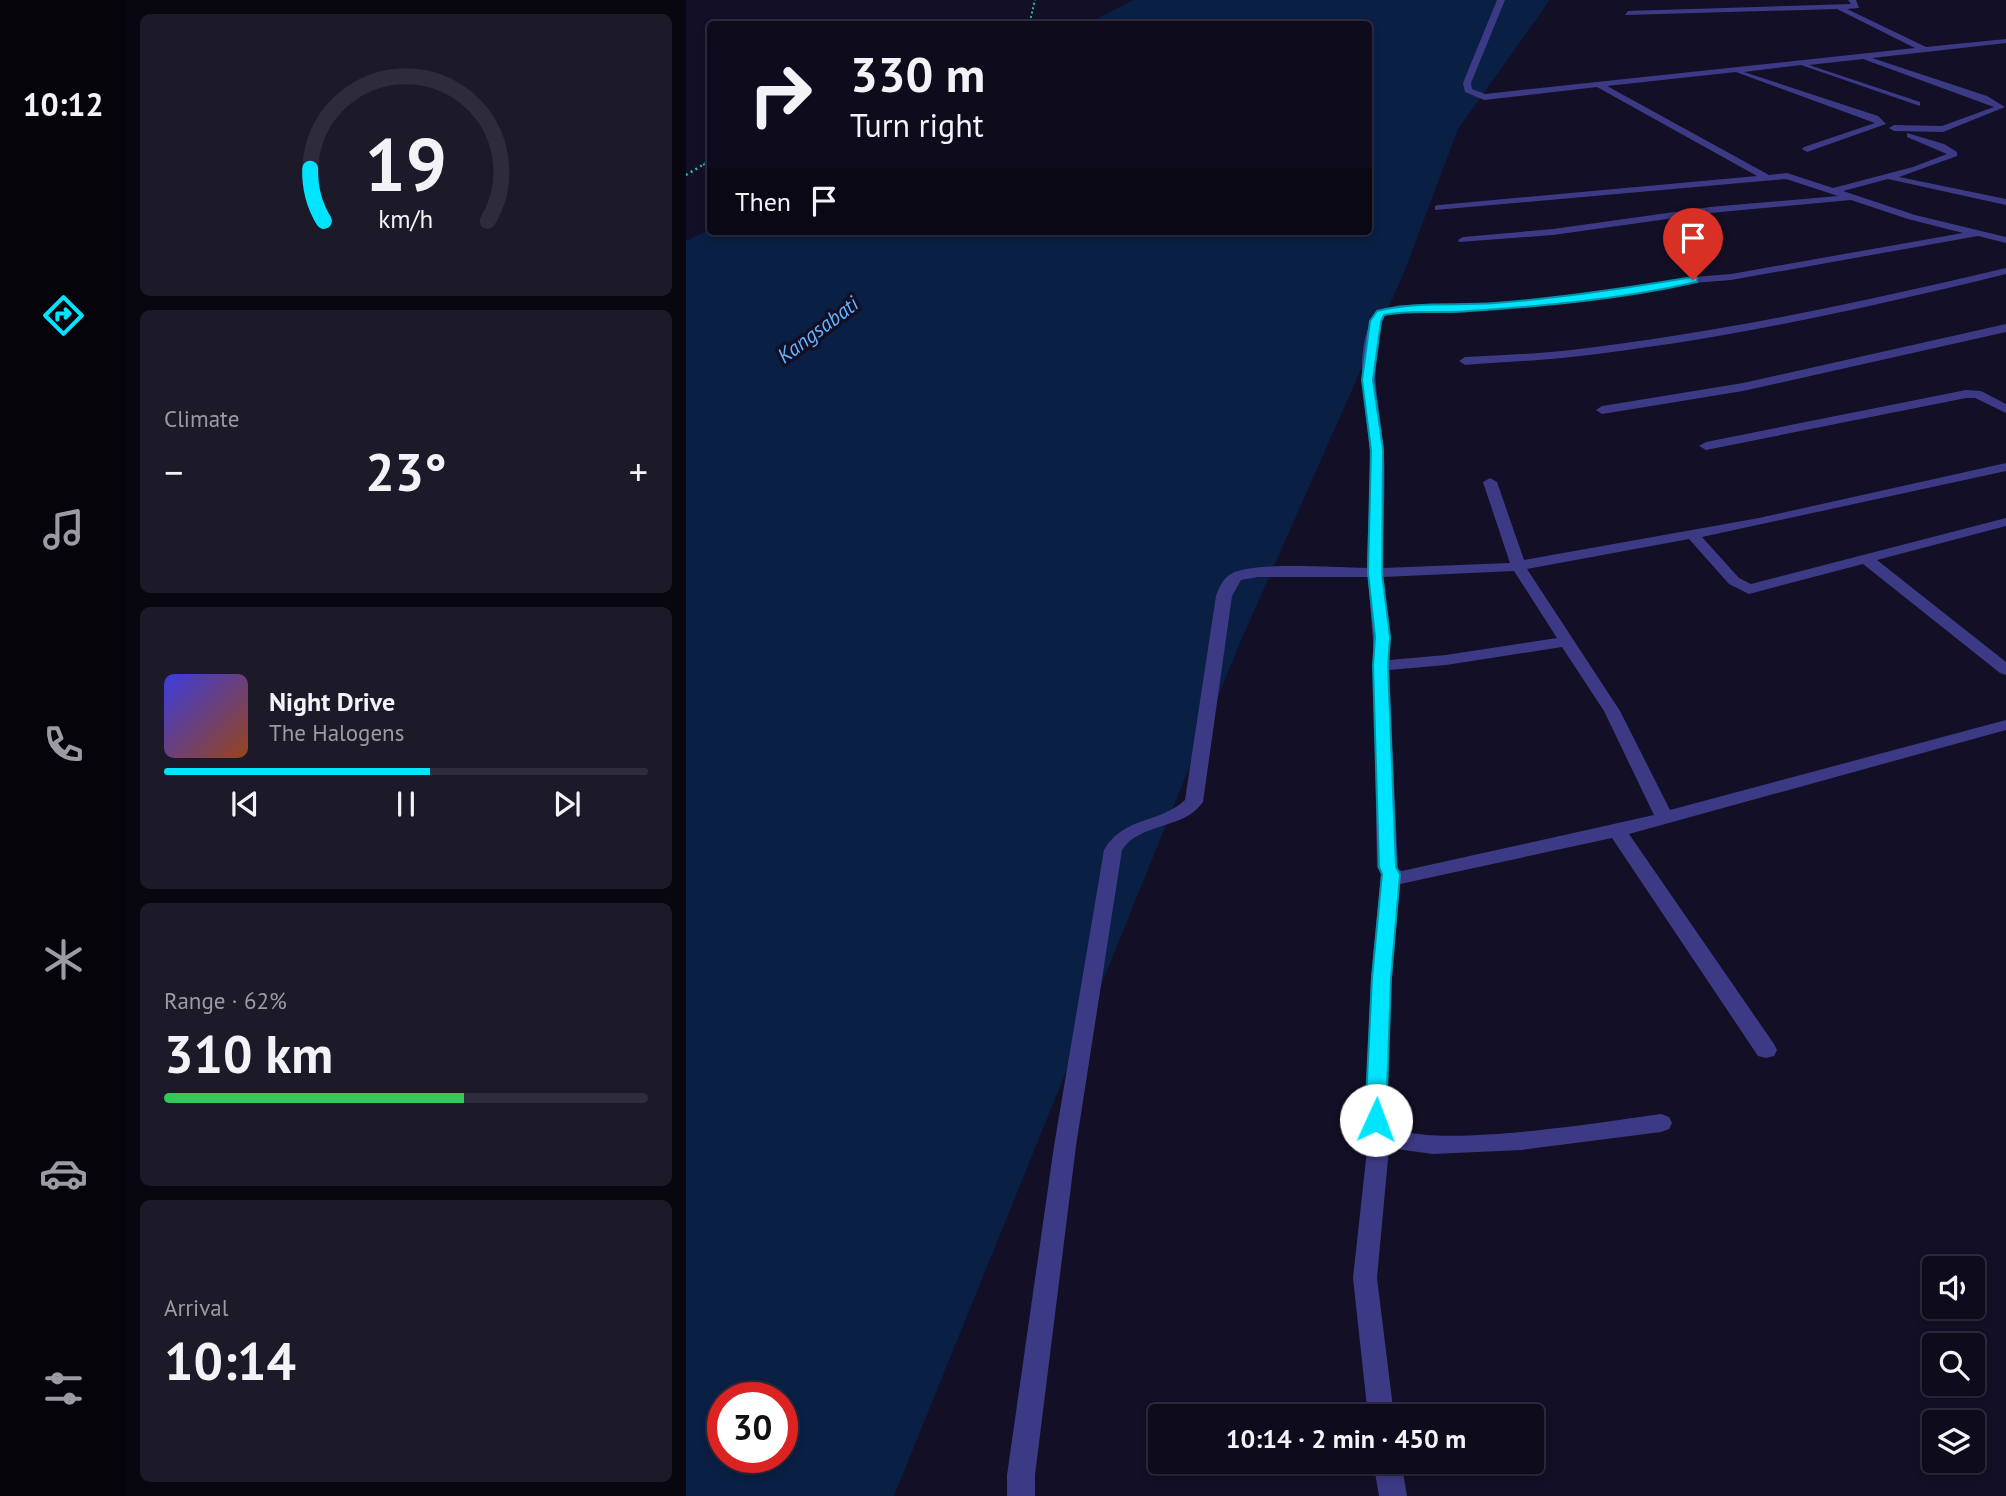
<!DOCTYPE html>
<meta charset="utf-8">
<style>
body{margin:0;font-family:"PT Sans",sans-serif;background:#1c1929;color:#f1f3f6;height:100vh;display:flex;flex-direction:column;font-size:26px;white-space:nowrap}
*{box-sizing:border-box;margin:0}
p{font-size:23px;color:#9b9ba3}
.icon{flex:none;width:38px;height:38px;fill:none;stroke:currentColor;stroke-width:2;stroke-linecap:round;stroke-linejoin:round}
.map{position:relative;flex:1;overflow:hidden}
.sheet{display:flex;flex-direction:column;gap:14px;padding:14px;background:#08060f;width:560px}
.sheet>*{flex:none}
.guide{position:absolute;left:21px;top:21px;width:665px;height:214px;border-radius:7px;box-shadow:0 4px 10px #0003,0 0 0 2px #2e2b3b;background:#0e0b1c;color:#f1f3f6;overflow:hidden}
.tools{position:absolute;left:1236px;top:1256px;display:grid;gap:14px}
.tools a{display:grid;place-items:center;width:63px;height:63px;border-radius:7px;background:#0e0b1c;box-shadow:0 4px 10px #0003,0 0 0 2px #2e2b3b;font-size:35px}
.speed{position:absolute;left:21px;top:1382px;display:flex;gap:14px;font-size:35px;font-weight:700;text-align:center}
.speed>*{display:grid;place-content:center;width:91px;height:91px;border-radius:50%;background:#0e0b1c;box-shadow:0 4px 10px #0003,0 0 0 2px #2e2b3b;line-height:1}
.speed .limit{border:10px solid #d22;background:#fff;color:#111}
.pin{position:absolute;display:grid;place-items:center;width:60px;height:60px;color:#fff;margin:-72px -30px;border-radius:50% 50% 50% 0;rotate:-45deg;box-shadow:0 0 7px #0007}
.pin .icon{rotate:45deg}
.me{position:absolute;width:77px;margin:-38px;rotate:2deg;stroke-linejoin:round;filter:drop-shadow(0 0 5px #0008)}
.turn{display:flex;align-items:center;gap:24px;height:147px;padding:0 28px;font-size:32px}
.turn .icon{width:91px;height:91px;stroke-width:2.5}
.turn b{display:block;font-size:49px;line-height:60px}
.then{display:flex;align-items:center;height:66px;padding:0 28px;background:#0003;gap:14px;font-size:26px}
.big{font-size:52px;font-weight:700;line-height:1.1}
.sheet .widget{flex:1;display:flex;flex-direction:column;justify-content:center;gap:10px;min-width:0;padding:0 24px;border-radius:10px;background:#1c1929}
.sheet .dial{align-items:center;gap:0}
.dial svg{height:182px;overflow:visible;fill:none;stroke:#2e2b3b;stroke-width:7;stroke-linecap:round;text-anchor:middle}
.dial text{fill:#f1f3f6;stroke:none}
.song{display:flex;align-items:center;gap:21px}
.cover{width:84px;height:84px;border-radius:10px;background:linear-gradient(135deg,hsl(240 70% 55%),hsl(20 70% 35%))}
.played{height:7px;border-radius:4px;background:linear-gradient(90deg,#00e5ff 55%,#2e2b3b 55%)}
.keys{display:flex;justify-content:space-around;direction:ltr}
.heat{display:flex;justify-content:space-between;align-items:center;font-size:38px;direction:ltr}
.charge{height:10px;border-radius:5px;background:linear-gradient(90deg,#34c759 62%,#2e2b3b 0)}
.trip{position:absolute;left:462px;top:1404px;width:396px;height:70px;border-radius:7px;background:#0e0b1c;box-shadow:0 4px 10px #0003,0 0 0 2px #2e2b3b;font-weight:700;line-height:70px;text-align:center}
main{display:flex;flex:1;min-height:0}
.dock{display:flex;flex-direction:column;width:126px;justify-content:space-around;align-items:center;background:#06040b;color:#9b9ba3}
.dock .icon{width:49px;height:49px}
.dock .selected{color:#00e5ff}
.dock b{font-size:32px;color:#f1f3f6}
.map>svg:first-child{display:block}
.water{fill:#0a1f44;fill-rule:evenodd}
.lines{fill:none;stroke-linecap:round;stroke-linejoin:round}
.path-far1{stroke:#2fb8b0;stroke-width:2;stroke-dasharray:2 2.5;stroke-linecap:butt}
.path{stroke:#2fb8b0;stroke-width:2.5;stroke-dasharray:2 3.5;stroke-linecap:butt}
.minor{fill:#3d3a85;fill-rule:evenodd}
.route{fill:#00e5ff;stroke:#0095a6;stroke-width:2}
.labels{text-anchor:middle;stroke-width:7;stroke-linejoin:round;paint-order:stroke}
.far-water-label{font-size:21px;font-style:italic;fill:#62b6ff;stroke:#130f26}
</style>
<main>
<nav class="dock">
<b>10:12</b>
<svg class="icon selected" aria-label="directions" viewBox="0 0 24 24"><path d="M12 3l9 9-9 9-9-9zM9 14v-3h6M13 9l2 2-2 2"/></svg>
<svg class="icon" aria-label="music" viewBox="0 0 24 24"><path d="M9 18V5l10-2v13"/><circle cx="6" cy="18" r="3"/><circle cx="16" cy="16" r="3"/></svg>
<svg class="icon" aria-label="phone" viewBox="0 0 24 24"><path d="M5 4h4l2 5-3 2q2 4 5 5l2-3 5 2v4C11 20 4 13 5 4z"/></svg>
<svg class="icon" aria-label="climate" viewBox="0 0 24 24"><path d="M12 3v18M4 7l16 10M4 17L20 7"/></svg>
<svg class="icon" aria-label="car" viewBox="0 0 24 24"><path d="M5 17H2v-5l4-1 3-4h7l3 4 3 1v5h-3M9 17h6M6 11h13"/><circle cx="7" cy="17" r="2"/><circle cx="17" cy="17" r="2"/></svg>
<svg class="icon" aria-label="filters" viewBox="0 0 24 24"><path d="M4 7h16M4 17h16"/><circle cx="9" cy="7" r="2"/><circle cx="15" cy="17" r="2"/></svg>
</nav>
<section class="sheet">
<div class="widget dial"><svg viewBox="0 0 100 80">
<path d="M14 69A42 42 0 1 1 86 69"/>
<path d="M14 69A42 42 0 0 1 8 46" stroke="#00e5ff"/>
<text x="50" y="56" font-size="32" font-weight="700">19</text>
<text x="50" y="72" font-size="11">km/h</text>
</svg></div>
<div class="widget"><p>Climate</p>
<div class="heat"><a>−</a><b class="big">23°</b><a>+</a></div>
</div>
<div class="widget">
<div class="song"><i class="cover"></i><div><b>Night Drive</b><p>The Halogens</p></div></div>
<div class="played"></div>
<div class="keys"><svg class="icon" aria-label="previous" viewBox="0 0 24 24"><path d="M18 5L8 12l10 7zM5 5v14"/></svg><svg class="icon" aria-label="pause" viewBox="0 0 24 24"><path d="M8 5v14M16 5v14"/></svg><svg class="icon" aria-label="next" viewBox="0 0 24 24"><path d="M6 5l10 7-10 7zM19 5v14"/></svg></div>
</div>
<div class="widget"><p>Range · 62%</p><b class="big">310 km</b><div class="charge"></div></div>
<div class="widget"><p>Arrival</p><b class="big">10:14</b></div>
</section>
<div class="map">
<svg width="1320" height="1496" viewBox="0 0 1320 1496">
<rect width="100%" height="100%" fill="#130f26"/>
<!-- water -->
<path class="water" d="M447 0H864L772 129 719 270 553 645 208 1496H0V241L24 229 682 231V24H401ZM37 1398H96V1458H37Z"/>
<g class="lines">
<!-- path-far1 -->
<g class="path-far1">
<polyline points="338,24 345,17 349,0"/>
<polyline points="17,165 24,161"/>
</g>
<!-- path -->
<polyline class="path" points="0,175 20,163"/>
<!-- minor -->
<g class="minor">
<path d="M811 0H819L785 83 786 89 799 94 1229 48 1151 9 939 15 942 11 1165 4 1162 0H1170L1173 8 1161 9 1240 47 1320 39V43L1186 58 1301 96 1319 107 1257 132 1208 131 1203 128 1208 125 1256 126 1308 107 1177 59 1123 65 1234 102V106L1115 65 1058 72 1192 116 1200 124 1121 152 1116 149 1118 147 1189 123 1050 72 921 86 1083 175 1101 173 1147 188 1227 167 1261 154 1221 137V133L1258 144 1271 152V156L1213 177 1320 199V205L1202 179 1157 191 1229 215 1320 237V243L1292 236 1045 280 1007 283 887 303 764 313 714 311 699 315C679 362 695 406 698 454 700 492 696 530 697 568L824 563 797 482 804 478 811 482 838 560 1073 518 1320 463V471L1016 537 1053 578 1065 584 1320 518V526L1191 560 1320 662V675L1314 673 1177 564 1063 594 1043 584 1003 539 841 569 934 711 984 810 1320 720V730L943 834 1088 1044 1091 1050 1088 1056 1080 1058 1072 1056 926 838 714 884 705 977 701 1120 703 1126C745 1151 921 1121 975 1114L983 1117 986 1123 983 1129 975 1132 835 1150 747 1154 703 1148 691 1278 708 1416H682L667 1278 683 1132 679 1120 685 977 695 874 691 867 687 642 682 577H572L555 580 546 596 517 802C498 830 454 822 436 850L390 1146 349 1475V1496H321V1475L368 1146 418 850C438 816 473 824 499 800L530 596C533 588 537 578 545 574 567 561 653 568 681 568 681 532 685 496 684 460 683 410 663 357 690 311L714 305 764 307 887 297 1007 277 1045 274 1277 233 1222 219 1165 200 1024 213 867 235 773 242 772 240 777 237 867 229 1024 207 1152 196 1100 179 749 210V206L753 205 1071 176 911 87 798 100 779 92 777 83ZM828 571 871 638 760 655 703 660 697 577ZM876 647 918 711 968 815 716 871 712 869 703 670 760 665Z"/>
<path d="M1320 268V274C1177 309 1032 341 885 357 850 361 814 362 779 365L773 361 779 357C814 355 850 354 885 350 1032 333 1177 302 1320 268Z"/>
<polygon points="1320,324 1320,332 1057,391 916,414 910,410 916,406 1057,383"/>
<polygon points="1280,390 1295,391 1320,404 1320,413 1289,398 1280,398 1020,450 1013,446 1020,442"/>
<polygon points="687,1461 715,1461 721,1496 693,1496"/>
</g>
</g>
<!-- route -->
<path class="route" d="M1007 277 1011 278V282C936 299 859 306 783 311 755 314 726 309 698 315L695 321 687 380 697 450 696 573 704 637 702 666 710 867 714 874 705 978 700 1120 697 1126 690 1129 682 1126 679 1120 686 978 696 874 693 867 687 666 689 637 682 573 685 450 676 380 684 321 691 311C729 301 770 306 809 303 876 298 941 288 1007 277Z"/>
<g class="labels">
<!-- far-water labels -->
<g class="far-water-label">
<text transform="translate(132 330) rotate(-37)" y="7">Kangsabati</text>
</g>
</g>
</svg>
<div class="tools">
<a><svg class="icon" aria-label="sound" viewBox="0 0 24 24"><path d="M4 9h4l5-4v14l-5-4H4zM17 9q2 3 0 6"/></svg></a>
<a><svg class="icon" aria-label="search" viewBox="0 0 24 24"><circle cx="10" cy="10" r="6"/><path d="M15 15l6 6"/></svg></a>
<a><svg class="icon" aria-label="layers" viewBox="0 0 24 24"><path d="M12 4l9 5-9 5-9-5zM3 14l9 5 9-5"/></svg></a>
</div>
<div class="speed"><div class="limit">30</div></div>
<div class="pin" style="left:1007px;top:280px;background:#d93025"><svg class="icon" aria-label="arrive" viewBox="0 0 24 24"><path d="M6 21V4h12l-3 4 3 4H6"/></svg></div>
<svg class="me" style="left:690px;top:1120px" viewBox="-20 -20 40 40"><circle r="19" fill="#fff"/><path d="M0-13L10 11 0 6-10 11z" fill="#00e5ff"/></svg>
<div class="trip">10:14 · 2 min · 450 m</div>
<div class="guide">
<div class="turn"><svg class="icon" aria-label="right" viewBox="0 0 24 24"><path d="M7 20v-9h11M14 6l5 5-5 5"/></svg><div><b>330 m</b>Turn right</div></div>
<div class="then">Then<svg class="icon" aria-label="arrive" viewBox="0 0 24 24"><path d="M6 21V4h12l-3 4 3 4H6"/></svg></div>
</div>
</div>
</main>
